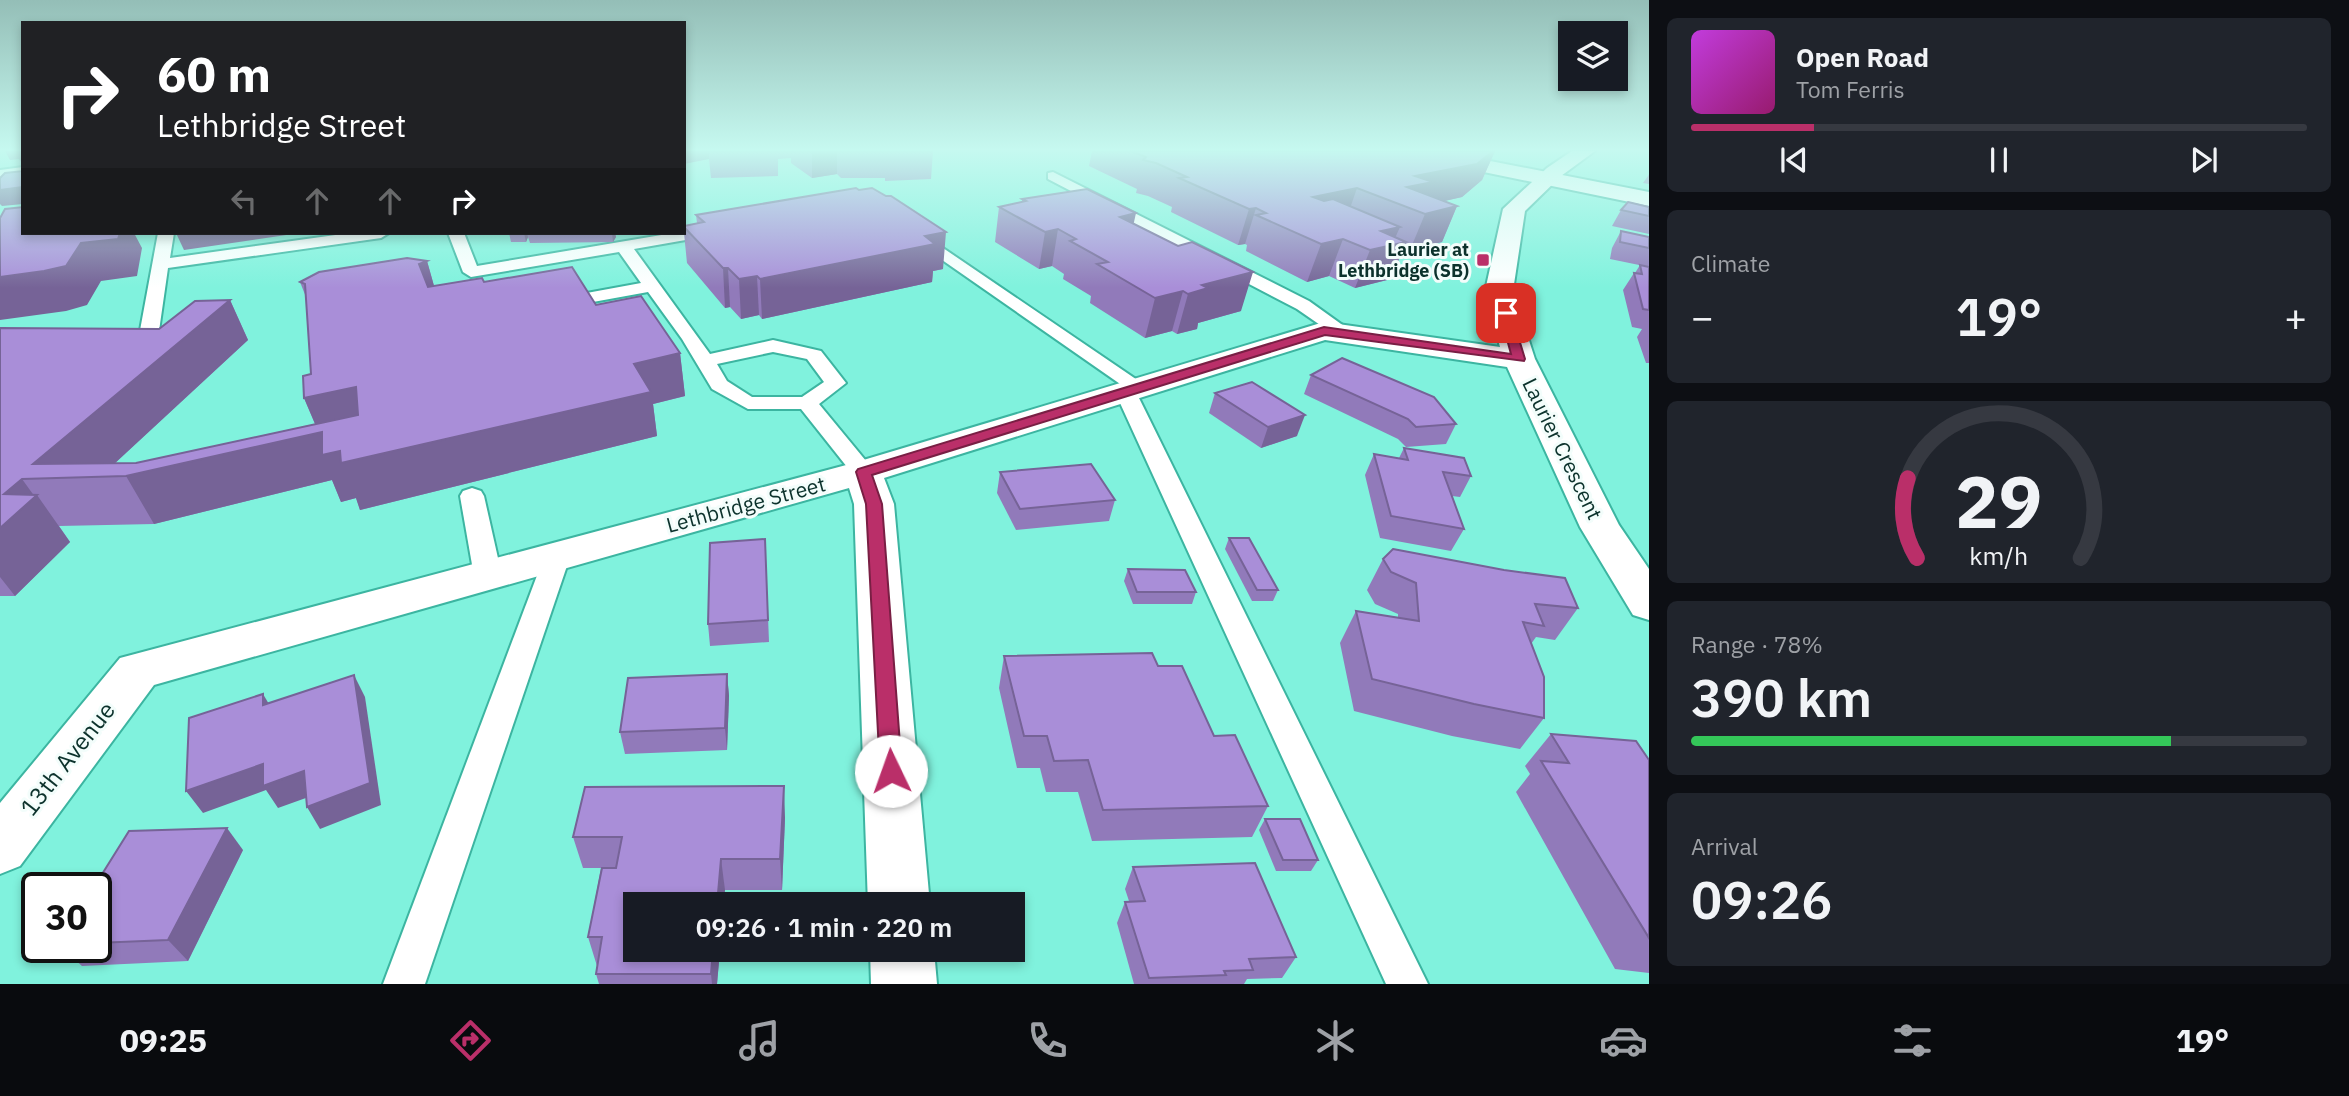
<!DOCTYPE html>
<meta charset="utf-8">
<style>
body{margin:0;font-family:"IBM Plex Sans",sans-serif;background:#20242c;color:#f1f3f6;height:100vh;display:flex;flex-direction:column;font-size:26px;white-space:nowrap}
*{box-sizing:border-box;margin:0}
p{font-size:23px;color:#9ea1a6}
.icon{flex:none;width:38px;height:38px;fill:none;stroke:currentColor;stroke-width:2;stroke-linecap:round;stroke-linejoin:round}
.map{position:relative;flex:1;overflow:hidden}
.sheet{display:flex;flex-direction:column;gap:18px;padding:18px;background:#0d0f14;width:700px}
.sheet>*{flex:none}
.top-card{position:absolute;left:21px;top:21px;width:665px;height:214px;border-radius:0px;box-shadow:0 4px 10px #0003;background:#202124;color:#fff;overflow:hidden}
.fabs{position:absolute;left:1558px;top:21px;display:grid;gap:14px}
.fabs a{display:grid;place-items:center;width:70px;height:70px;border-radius:0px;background:#171b24;box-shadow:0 4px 10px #0003;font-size:35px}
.speed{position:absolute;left:21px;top:872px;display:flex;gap:14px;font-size:35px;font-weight:700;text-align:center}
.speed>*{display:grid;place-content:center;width:91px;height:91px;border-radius:50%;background:#171b24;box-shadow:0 4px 10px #0003;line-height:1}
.speed .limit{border:4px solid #111;border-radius:10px;background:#fff;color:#111}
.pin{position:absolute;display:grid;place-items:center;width:60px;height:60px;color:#fff;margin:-30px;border-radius:14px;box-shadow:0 4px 10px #0006}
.me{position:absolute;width:77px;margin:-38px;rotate:357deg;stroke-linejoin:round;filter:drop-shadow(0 0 5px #0008)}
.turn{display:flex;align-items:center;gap:24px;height:147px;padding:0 21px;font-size:32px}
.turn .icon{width:91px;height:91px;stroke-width:2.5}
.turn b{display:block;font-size:49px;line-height:60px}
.lanes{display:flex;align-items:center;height:66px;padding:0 21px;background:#0003;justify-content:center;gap:35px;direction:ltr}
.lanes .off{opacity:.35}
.big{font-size:52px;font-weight:600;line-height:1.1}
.sheet .widget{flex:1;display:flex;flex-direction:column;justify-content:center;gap:10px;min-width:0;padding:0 24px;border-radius:10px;background:#20242c}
.sheet .dial{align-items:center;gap:0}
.dial svg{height:182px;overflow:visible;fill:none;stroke:#363941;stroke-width:7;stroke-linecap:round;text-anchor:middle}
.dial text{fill:#f1f3f6;stroke:none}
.song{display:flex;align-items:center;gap:21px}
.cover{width:84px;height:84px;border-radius:10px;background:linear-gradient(135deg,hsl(290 70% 55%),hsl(320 70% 35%))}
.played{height:7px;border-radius:4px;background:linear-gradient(90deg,#ba2f69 20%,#363941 20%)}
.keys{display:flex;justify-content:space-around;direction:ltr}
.heat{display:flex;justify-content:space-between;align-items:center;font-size:38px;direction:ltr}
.charge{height:10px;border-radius:5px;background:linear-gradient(90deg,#34c759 78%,#363941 0)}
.trip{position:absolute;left:623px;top:892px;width:402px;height:70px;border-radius:0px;background:#171b24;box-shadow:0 4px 10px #0003;font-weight:600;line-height:70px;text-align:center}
.tab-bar{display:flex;height:112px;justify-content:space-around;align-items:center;background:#090b0e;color:#9ea1a6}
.tab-bar .icon{width:49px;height:49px}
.tab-bar .active{color:#ba2f69}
.tab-bar b{font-size:32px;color:#f1f3f6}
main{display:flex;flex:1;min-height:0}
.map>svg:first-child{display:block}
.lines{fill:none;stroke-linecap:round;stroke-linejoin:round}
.service-casing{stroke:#3cb5a1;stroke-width:4}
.minor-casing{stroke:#3cb5a1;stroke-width:4}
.tertiary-casing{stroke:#3cb5a1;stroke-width:4}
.service{fill:#fff;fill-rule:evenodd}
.minor{fill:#fff;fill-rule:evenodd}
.tertiary{fill:#fff;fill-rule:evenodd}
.wall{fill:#917aba}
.shaded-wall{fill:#766397}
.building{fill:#a98ed8;stroke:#766397;stroke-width:2}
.route{fill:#ba2f69;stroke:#791f44;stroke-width:2}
.poi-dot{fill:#ba2f69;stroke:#f3fdfb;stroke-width:2.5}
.labels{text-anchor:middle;stroke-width:6;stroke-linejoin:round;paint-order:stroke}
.far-poi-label{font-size:18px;font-weight:bold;fill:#0c322c;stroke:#f3fdfb;text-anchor:end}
.street-label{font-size:21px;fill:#0c322c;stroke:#f3fdfb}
.near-street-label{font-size:24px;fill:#0c322c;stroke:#f3fdfb}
</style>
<main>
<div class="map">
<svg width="1649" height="984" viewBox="0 0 1649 984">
<rect width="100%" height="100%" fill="#80f2dd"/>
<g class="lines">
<!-- service casing -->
<g class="service-casing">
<g id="service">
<polygon points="23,167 23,175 0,178 0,170"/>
<polygon points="1053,172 1309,301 1355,334 1346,340 1339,338 1297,309 1048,179 1048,173"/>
<path d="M715 226 720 228 723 231 720 234 634 249 710 354 773 340 821 351 846 383 819 404 871 467 875 472 871 477H855L801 409H748L712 389 682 339 648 292 560 308 554 307 551 303 554 299 641 283 619 252 471 277 463 272 448 233H464L477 266ZM773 352 807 359 824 382 802 397H752L727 381 717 364Z"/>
<polygon points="918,231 1149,388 1146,392 1137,394 1428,984 1386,984 1115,392 1123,386 912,239 910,236"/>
<polygon points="158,233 174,233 170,258 350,233 389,233 381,238 168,268 156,352 146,358 136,352"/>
<polygon points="472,488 481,491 484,496 502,576 498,583 488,585 478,583 474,576 460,496 463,491"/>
<polygon points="557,548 566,551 570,557 425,984 383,984 544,557 548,551"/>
</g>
</g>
<!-- minor casing -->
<g class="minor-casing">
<g id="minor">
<polygon points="1572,151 1595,151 1561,176 1525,211 1513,291 1535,359 1619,525 1649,569 1649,620 1633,615 1580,527 1507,367 1325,340 884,478 894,504 930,905 868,905 854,504 849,488 154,685 20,866 0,874 0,803 120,658 850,464 1324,322 1500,347 1485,291 1503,209 1547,168"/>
<polygon points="870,950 934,950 937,984 871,984"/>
</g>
</g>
<!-- tertiary casing -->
<g class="tertiary-casing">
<polygon id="tertiary" points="1401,151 1439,151 1649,192 1649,206 1411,157 1404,155"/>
</g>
<!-- service -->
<use href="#service" class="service"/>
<!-- minor -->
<use href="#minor" class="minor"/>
<!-- tertiary -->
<use href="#tertiary" class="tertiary"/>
</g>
<!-- wall -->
<g class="wall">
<polygon points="684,151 933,151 931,179 885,181 885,178 841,178 837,174 812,178 791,163 791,158 778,159 778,176 711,178 709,159"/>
<polygon points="1092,151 1495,151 1482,180 1462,197 1444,201 1457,206 1442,242 1410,250 1404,247 1391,279 1355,288 1329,276 1307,282 1246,251 1247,245 1245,244 1238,245 1171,212 1172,207 1148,196 1136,193 1137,189 1089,166"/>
<polygon points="1649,174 1649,184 1643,183 1648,176"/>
<polygon points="1022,199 1134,223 1241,311 1198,323 1197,329 1177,334 1172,331 1145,338 1090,303 1091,296 1063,279 1064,274 1052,266 1039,269 995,242 999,207 1022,202"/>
<polygon points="1649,207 1649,234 1612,226 1621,210"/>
<polygon points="696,215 943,269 933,271 932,282 762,319 759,315 741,319 730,307 725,308 687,263 684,233 684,226 697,223"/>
<polygon points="1621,231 1649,237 1649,363 1646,363 1637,337 1642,329 1632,327 1623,290 1634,273 1635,273 1640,265 1644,266 1610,259 1612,248"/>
<polygon points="509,233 622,233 615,234 616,237 613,242 530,243 528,237 526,242 511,242"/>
<polygon points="427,261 434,286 484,282 596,305 680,353 685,396 653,404 657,436 360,510 356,498 341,502 332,480 154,524 59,526 70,542 15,596 0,596 0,328 159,329 230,300 248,340 115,463 136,463 315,424 304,398 311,374 306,297 300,282"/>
<polygon points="1311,375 1456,424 1446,444 1406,447 1398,439 1304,394"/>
<polygon points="1215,393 1297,436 1261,448 1209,413"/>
<polygon points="1404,448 1471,476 1460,497 1452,496 1464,529 1451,551 1380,538 1365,475 1374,454 1399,458"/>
<polygon points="1000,472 1115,500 1109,521 1016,530 997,493"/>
<polygon points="1229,538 1278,590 1273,601 1252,601 1225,549"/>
<polygon points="765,539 769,642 710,646 708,624"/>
<polygon points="1383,559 1578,608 1555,640 1536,637 1531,644 1544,718 1520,749 1452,736 1354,711 1340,643 1356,611 1398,618 1398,614 1375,604 1367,590"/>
<polygon points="1128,569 1196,592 1192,604 1133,604 1124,581"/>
<polygon points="1004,656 1158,666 1214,736 1268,806 1252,837 1092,841 1078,792 1046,792 1040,768 1017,768 999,688"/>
<polygon points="727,674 729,696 727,750 625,754 620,732"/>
<polygon points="1551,734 1649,760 1649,973 1615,969 1516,792 1530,774 1525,766"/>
<polygon points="785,818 782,890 725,890 635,950 720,950 717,984 599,984 596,974 597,966 588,937 601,868 583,868 573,837"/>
<polygon points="1265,819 1318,860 1311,871 1276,871 1259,830"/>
<polygon points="243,850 188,961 82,966 61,947 96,947 96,887"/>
<polygon points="1133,867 1296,957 1282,978 1247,979 1244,984 1134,984 1117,923 1125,902 1129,901 1125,889"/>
</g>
<!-- shaded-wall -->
<g class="shaded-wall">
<polygon points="5,151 23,151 23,162 21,162 19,159 10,160"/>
<polygon points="684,151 709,151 709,159 684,164"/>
<polygon points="812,151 837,151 837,174 812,178"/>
<polygon points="1493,151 1495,151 1482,180 1462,197 1423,206 1407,187 1415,176"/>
<polygon points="23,187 23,204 2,206 0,204 0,190"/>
<polygon points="1357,188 1345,223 1313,197"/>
<polygon points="1457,206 1442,242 1410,250 1425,214"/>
<polygon points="1256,208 1245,244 1238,245 1249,209"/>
<polygon points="1136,213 1128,249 1120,217"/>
<polygon points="1400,227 1392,245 1406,242 1391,279 1355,288 1370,250 1381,231"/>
<polygon points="1058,229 1052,266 1039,269 1045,232"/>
<polygon points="946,232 943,269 933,271 932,282 762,319 760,279 925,236"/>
<polygon points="120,233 134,233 142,248 137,276 101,281 87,305 66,311 0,320 0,277 81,243"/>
<polygon points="176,233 300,233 184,250"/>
<polygon points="524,233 527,233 528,237 526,242"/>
<polygon points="612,233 615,233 616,237 613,242"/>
<polygon points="1343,239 1329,276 1307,282 1321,244"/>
<polygon points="427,261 438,300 431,303 419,264"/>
<polygon points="723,268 728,268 730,307 725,308"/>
<polygon points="1253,272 1241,311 1198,323 1197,329 1177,334 1188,294 1202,285"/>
<polygon points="757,276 759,315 741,319 739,279"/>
<polygon points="1183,291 1172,331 1145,338 1155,298"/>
<polygon points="230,300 248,340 100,477 33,464"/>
<polygon points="680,353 685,396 653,404 657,436 360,510 356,498 341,502 332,480 154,524 126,476 319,433 304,398 356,387 634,364"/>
<polygon points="1305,415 1297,436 1261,448 1268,427"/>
<polygon points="22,479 35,497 37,495 70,542 15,596 0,577 0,528 4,494"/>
<polygon points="727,674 729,696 727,750 725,728"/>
<polygon points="354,675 365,697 381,805 320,829 307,807"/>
<polygon points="263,694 276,716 263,705"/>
<polygon points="263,764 304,771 317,794 278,808 266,790 203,813 186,791"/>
<polygon points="784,786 785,818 782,890 780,859"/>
<polygon points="227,828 243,850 188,961 168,940"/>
<polygon points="721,859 725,890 724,905 717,905"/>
<polygon points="713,950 720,950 717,984 712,984 711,974"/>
</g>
<!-- building -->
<g class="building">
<polygon points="1131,151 1493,151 1477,164 1415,176 1433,182 1407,187 1457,206 1425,214 1357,188 1313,197 1324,201 1333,199 1400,227 1381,231 1406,242 1370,250 1343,239 1321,244 1256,215 1266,213 1256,208 1249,209 1179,178 1187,177 1156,163 1143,160 1146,157"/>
<polygon points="23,171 23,187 0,190 0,178 5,173"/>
<polygon points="856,188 859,190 872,188 886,196 891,196 946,232 925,236 935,244 760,279 757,276 739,279 728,268 723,268 684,227 684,226 704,222 696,215"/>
<polygon points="1087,189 1136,213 1120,217 1178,246 1192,242 1253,272 1202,285 1208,288 1188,294 1183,291 1155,298 1097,264 1108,262 1070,241 1076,239 1058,229 1045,232 999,207 1026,201 1022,199"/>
<polygon points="1628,202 1649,207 1649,216 1621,210"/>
<polygon points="23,207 23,233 120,233 118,239 81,243 66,266 44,271 0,277 0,218 5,209"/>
<polygon points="1621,231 1649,237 1649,248 1620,242"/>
<polygon points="407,258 427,261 419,264 428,287 482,278 484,282 572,267 596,305 641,296 680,353 634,364 651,392 341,463 340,451 322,455 322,432 126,476 22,479 4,494 37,495 0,528 0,328 159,329 195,301 230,300 33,464 136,463 358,415 356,387 304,398 303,376 311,374 305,284 300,282 319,272"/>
<polygon points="1640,265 1649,267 1649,310 1643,309 1634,273 1642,274"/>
<polygon points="1342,358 1434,397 1456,424 1416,427 1408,419 1311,375"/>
<polygon points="1252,382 1305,415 1268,427 1215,393"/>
<polygon points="1404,448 1464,458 1471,476 1443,472 1464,529 1391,516 1374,454 1408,460"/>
<polygon points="1091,464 1115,500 1020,509 1000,472"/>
<polygon points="1229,538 1249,538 1278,590 1257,590"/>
<polygon points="765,539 768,620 708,624 710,543"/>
<polygon points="1393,549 1504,570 1565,578 1578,608 1535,604 1544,626 1523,622 1544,677 1544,718 1474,704 1372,679 1356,611 1419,621 1416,583 1391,572 1383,559"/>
<polygon points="1128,569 1185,570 1196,592 1137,592"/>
<polygon points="1152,653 1158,666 1182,666 1214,736 1235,735 1268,806 1103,810 1088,760 1054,761 1047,736 1024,736 1004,656"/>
<polygon points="727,674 725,728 620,732 628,678"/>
<polygon points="354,675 370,783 307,807 304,771 263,786 263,764 186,791 189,718 263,694 263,705"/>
<polygon points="1551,734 1636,741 1649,760 1649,938 1541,761 1569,763"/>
<polygon points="784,786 780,859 721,859 717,905 635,905 635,950 713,950 711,974 596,974 602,937 588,937 602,868 616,868 622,837 573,837 585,787"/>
<polygon points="1265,819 1300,819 1318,860 1283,860"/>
<polygon points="227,828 168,940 96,943 96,887 94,887 129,831"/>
<polygon points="1255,863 1296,957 1249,959 1253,970 1224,971 1226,975 1149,978 1125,902 1145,901 1133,867"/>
</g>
<!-- sky -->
<linearGradient id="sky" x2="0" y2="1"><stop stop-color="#94beb7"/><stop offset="0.52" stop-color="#c6f9f0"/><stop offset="1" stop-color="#c6f9f0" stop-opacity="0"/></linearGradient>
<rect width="1649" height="288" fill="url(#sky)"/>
<!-- route -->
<polygon class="route" points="1506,310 1511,313 1525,359 1524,361 1325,335 872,475 882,504 902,771 899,778 891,781 883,778 880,771 866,504 856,472 858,469 1324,327 1511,354 1500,313"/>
<!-- markers -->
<rect class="poi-dot" x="1476" y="253" width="14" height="14" rx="3.5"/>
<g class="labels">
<!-- far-poi labels -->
<g class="far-poi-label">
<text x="1469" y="256">Laurier at<tspan x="1469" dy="21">Lethbridge (SB)</tspan></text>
</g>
<!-- street labels -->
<g class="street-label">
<text transform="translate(1562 449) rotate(64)" y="7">Laurier Crescent</text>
<text transform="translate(746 505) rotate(-15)" y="7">Lethbridge Street</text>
</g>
<!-- near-street labels -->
<g class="near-street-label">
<text transform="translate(68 759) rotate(-52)" y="8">13th Avenue</text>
</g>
</g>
</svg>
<div class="fabs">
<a><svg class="icon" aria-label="layers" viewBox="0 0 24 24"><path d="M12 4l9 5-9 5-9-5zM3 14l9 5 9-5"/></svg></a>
</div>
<div class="speed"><div class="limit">30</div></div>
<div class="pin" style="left:1506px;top:313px;background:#d93025"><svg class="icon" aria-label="arrive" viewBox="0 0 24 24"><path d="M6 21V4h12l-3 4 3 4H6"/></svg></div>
<svg class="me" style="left:891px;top:771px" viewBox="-20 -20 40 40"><circle r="19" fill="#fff"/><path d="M0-13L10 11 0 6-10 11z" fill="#ba2f69"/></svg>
<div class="trip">09:26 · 1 min · 220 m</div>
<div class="top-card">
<div class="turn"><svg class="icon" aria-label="right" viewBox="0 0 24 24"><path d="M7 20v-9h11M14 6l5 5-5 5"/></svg><div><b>60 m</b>Lethbridge Street</div></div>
<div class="lanes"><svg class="icon off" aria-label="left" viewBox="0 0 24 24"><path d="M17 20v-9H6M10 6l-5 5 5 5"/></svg><svg class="icon off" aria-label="ahead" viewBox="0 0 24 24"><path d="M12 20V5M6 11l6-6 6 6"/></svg><svg class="icon off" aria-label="ahead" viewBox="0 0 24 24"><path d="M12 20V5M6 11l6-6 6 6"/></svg><svg class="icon" aria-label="right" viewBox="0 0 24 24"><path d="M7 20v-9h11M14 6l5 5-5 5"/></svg></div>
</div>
</div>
<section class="sheet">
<div class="widget">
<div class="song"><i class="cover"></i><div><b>Open Road</b><p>Tom Ferris</p></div></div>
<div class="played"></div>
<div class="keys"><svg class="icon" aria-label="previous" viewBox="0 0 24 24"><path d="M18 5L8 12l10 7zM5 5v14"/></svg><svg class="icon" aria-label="pause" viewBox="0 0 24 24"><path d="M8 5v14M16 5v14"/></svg><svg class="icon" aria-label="next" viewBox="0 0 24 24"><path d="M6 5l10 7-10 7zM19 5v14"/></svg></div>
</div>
<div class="widget"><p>Climate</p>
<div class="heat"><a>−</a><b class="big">19°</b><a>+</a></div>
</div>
<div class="widget dial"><svg viewBox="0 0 100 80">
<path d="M14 69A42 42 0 1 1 86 69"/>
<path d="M14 69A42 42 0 0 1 10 34" stroke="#ba2f69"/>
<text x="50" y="56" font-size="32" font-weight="700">29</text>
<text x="50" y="72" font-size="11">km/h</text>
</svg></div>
<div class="widget"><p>Range · 78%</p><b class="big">390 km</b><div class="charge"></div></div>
<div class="widget"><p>Arrival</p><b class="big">09:26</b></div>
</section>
</main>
<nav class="tab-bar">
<b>09:25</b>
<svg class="icon active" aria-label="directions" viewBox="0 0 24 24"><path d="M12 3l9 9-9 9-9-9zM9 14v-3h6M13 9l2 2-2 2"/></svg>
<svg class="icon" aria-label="music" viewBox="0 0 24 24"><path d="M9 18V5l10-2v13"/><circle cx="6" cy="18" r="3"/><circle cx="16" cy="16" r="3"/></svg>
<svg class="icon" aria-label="phone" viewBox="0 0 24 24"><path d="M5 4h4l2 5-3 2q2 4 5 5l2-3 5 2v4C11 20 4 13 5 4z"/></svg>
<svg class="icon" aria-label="climate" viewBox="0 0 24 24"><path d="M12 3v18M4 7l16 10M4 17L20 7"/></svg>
<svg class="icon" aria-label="car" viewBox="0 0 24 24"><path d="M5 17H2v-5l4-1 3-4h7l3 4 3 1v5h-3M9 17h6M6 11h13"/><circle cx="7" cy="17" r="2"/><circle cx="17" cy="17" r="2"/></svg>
<svg class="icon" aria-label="filters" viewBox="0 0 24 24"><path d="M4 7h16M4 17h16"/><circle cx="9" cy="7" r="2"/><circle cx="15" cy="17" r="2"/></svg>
<b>19°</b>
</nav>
